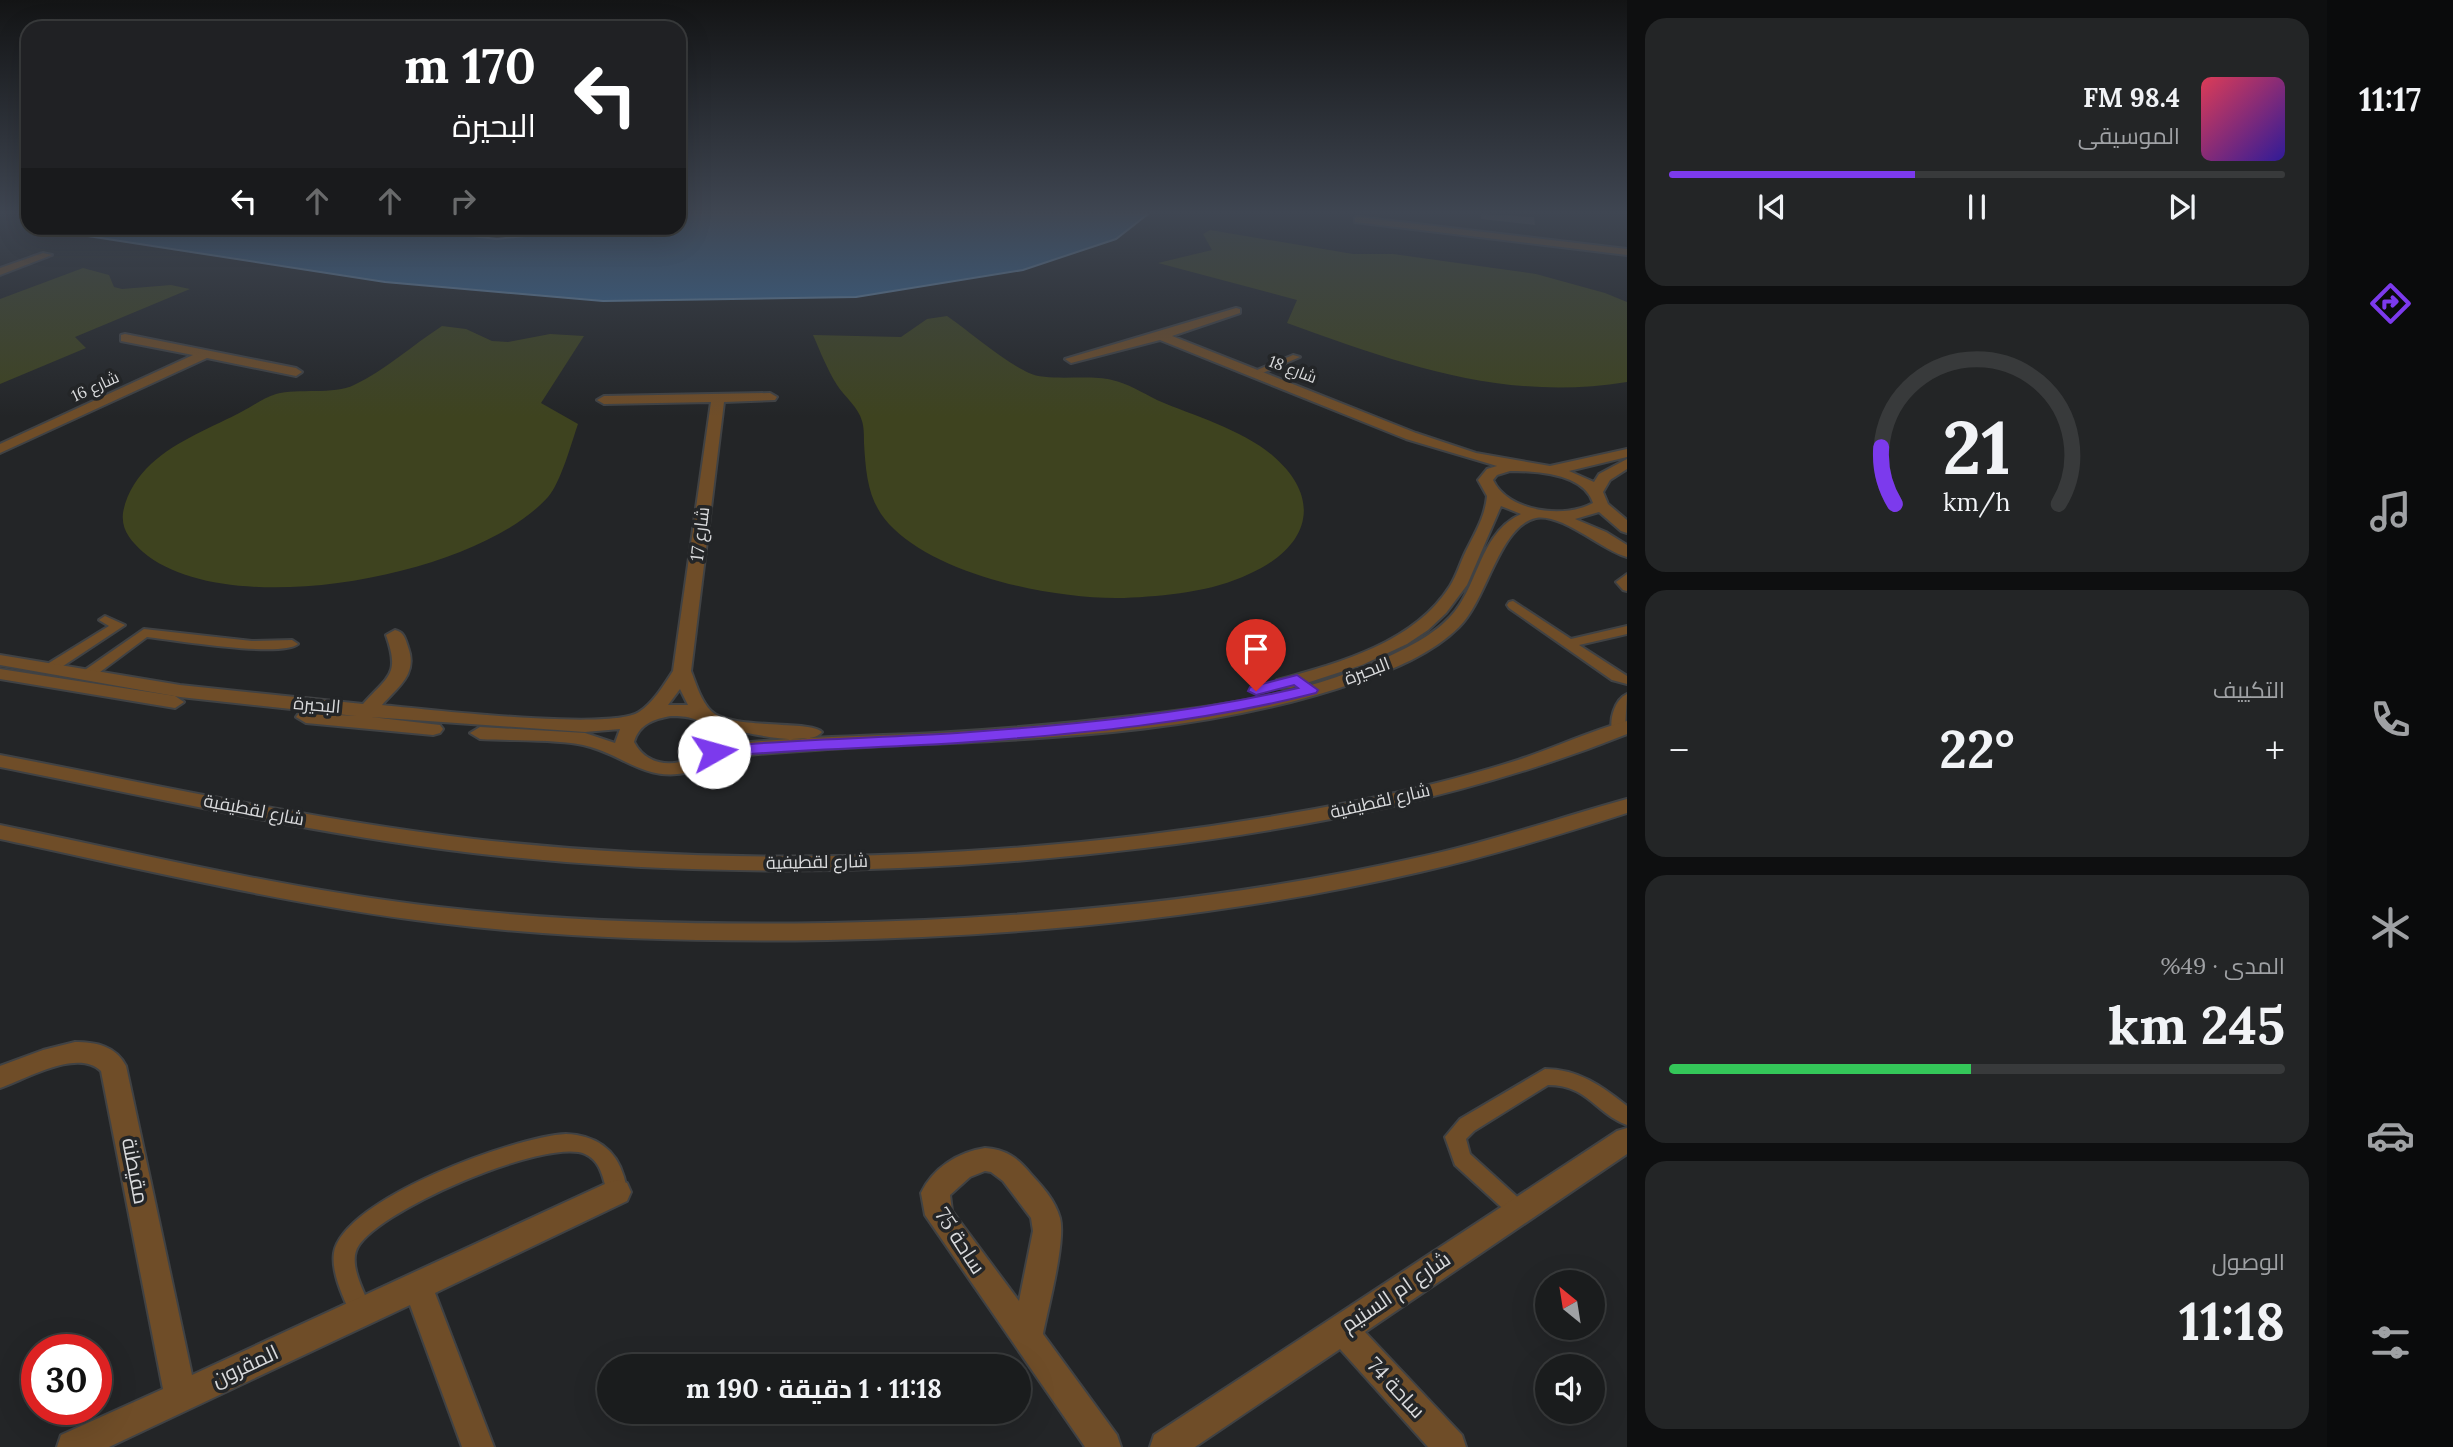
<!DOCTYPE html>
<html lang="ar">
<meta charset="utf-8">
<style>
body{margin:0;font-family:Lora,Cairo,serif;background:#232526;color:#f1f3f6;direction:rtl;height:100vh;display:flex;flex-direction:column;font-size:26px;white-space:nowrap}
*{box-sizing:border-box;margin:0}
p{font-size:23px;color:#9fa1a4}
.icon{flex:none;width:38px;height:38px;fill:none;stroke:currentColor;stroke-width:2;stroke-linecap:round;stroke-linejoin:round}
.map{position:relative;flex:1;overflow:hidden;direction:ltr}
.sheet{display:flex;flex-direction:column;gap:18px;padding:18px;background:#0e0f10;width:700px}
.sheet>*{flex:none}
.hud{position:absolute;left:21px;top:21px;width:665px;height:214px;border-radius:21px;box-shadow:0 7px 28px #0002,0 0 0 2px #383a3b;direction:rtl;background:#202124;color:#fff;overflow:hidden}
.needle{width:46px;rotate:330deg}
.buttons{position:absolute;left:1535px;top:1270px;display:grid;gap:14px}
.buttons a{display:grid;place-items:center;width:70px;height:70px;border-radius:50%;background:#1a1c1d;box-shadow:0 7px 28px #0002,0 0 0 2px #383a3b;font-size:35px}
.speed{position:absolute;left:21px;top:1334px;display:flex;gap:14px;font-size:35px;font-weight:700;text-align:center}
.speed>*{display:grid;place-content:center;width:91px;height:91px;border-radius:50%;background:#1a1c1d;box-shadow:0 7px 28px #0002,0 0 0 2px #383a3b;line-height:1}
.speed .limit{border:10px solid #d22;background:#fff;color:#111}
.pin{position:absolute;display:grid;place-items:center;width:60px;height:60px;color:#fff;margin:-72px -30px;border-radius:50% 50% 50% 0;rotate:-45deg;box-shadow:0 0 7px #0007}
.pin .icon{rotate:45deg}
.me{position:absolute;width:77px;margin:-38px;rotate:83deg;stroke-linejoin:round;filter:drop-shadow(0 0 5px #0008)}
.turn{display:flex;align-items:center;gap:24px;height:147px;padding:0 35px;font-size:32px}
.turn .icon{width:91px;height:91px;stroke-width:2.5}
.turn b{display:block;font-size:49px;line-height:60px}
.lanes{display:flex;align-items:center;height:66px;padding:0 35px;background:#0003;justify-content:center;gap:35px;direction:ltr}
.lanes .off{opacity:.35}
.big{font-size:52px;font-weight:700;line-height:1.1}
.sheet .card{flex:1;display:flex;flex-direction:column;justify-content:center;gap:10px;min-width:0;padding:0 24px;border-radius:21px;background:#232526}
.sheet .dial{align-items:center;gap:0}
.dial svg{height:182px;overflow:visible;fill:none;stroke:#383a3b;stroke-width:7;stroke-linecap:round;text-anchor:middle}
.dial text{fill:#f1f3f6;stroke:none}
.song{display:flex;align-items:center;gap:21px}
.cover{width:84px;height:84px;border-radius:10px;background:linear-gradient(135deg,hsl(350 70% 55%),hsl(250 70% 35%))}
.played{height:7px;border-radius:4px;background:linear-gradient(90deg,#7c3aed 40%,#383a3b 40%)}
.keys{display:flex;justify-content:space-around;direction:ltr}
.heat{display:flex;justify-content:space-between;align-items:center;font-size:38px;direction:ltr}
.charge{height:10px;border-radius:5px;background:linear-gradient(90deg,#34c759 49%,#383a3b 0)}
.trip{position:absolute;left:597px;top:1354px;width:434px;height:70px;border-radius:35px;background:#1a1c1d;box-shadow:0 7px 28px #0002,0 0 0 2px #383a3b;font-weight:700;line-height:70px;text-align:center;direction:rtl}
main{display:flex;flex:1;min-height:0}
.tab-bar{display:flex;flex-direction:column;width:126px;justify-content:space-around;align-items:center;background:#0a0b0c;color:#9fa1a4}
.tab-bar .icon{width:49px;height:49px}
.tab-bar .on{color:#7c3aed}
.tab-bar b{font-size:32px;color:#f1f3f6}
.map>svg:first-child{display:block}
.green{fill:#3e431f}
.water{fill:#386a9a;stroke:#688cae;stroke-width:2}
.building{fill:#4b484b}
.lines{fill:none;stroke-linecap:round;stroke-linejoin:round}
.service-casing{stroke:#404244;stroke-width:4}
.minor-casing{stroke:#404244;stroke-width:4}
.tertiary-casing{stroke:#404244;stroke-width:4}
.service{fill:#6f4d28;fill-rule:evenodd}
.minor{fill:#6f4d28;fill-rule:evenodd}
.tertiary{fill:#6f4d28;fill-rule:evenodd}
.route{fill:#7c3aed;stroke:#51269a;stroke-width:2}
.labels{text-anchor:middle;stroke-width:7;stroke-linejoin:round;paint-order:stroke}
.far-street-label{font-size:16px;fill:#d9dadc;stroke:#232527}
.street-label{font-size:18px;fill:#d9dadc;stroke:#232527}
.near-street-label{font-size:21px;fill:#d9dadc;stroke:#232527}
</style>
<main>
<nav class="tab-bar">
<b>11:17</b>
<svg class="icon on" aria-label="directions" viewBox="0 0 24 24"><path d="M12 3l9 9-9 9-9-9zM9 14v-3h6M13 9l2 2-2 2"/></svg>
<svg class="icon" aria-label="music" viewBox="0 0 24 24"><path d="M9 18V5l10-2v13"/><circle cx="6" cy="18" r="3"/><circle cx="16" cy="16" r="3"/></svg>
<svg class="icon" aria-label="phone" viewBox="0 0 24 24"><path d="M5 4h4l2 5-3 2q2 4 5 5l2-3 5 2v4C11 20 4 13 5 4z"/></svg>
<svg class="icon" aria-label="climate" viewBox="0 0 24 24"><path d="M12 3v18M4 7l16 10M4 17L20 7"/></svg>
<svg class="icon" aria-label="car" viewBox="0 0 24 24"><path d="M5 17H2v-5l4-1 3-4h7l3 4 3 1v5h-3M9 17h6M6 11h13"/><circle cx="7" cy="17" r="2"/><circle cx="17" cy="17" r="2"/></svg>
<svg class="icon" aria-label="filters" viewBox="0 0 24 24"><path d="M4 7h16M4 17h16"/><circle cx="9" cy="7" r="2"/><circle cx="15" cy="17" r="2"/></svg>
</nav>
<section class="sheet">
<div class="card">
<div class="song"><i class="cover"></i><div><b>98.4 FM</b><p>الموسيقى</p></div></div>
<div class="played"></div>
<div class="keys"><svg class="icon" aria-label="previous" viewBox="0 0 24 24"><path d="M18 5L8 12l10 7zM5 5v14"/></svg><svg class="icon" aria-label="pause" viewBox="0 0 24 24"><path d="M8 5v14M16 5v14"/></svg><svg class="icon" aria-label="next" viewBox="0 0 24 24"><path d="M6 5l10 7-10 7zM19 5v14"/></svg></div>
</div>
<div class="card dial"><svg viewBox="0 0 100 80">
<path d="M14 69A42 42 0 1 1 86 69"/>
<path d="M14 69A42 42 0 0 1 8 44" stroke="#7c3aed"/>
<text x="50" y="56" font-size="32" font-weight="700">21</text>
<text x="50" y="72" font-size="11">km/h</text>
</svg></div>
<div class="card"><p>التكييف</p>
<div class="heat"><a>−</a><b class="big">22°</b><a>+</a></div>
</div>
<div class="card"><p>المدى · 49%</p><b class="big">245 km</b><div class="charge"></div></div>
<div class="card"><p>الوصول</p><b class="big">11:18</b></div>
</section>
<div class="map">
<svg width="1627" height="1447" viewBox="0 0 1627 1447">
<rect width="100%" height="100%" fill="#232527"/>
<!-- green -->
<g class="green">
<path d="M1210 230 1353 254H1393L1536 274 1605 293 1627 302V382C1503 402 1401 364 1287 323L1297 300 1158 263 1212 250 1203 234Z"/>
<polygon points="83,268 109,275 114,287 122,289 171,285 190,289 75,337 86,348 0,384 0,299"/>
<path d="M947 316C970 332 1005 362 1029 373 1047 382 1090 374 1112 380 1127 383 1143 393 1157 400 1194 416 1241 429 1272 455 1325 500 1308 548 1249 574 1212 592 1165 596 1124 598 1057 600 944 577 894 529 868 505 866 476 864 443 864 436 864 427 862 421 859 408 844 396 837 385 827 369 820 351 813 335L901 337 927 319Z"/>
<path d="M442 326 466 329 492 341 508 342 550 334 584 336 541 403 578 424C571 444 561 482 548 497 478 576 227 624 143 552 131 541 121 530 123 513 126 494 138 476 151 464 177 440 213 427 243 411 253 406 265 397 276 394 298 388 334 395 354 385 384 371 414 344 442 326Z"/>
</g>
<!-- water -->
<polygon class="water" points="679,214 1148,214 1116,239 1023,270 856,297 603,301 385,282 36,228 460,228 472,236 497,239 525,236 546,228 679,228"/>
<!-- building -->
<polygon class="building" points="1481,214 1534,217 1535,225 1481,219"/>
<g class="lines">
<!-- service casing -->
<g class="service-casing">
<g id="service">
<polygon points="1293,355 1300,357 1258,375 1250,373"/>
<polygon points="1627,574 1627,591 1623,590 1616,582"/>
<polygon points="1513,601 1571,639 1627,626 1627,634 1579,645 1627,676 1627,684 1612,680 1509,608 1507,605 1509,602"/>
<polygon points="105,616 125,625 54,672 44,672 42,669 44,666 109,626 99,620"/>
<path d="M144 629 252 641 292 640 298 644C282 658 173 640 147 637L92 678H82L80 675 82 672Z"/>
<path d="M1627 694 1625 730 1618 734 1613 733C1608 721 1615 699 1627 694Z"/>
<path d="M1545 1069C1578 1069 1602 1086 1627 1106V1125C1596 1114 1588 1085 1548 1085L1474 1131 1466 1139 1470 1154 1525 1204 1528 1210 1525 1216 1518 1219 1511 1216 1455 1165 1445 1137 1460 1119Z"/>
<path d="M566 1134C595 1135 616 1149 624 1177 626 1185 628 1191 624 1198L617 1201 610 1198C602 1182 604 1163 585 1154 547 1137 369 1213 356 1251 350 1269 366 1295 372 1312L369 1319 361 1322 353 1319C345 1301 331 1274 334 1253 343 1199 516 1136 566 1134Z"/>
</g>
</g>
<!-- minor casing -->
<g class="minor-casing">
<g id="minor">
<polygon points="1358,217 1627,249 1627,255 1355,222 1355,218"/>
<polygon points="43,253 52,255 0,275 0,268"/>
<path d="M1236 308 1240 309V313L1172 336 1416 433 1476 453 1550 466 1627 449V457L1569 471 1594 482 1599 474 1627 459V469L1610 480 1603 492 1608 504 1627 520V533L1621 531 1599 512 1575 519 1606 532 1627 545V557C1603 551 1562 513 1536 518 1499 526 1487 600 1459 627 1432 654 1392 670 1357 682 1154 753 928 735 718 758 711 766 700 770 690 772 644 783 624 754 583 745 554 739 511 741 480 739L470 733 480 727 585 733 615 743 620 729 585 732 371 717 440 725 443 729 440 733 433 735 306 723 296 717 299 713 356 716 180 697 0 665V655L180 685 363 704C389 675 400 675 386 635L395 630C404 632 405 638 408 647 418 674 399 686 382 705 425 709 610 731 639 712 653 703 664 685 673 671L711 402 604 404 597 400 604 396 770 393 777 397 775 400 724 402 691 671C696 684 701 701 711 711 729 730 812 720 822 732 809 748 748 733 729 729L728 744C796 737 866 736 935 733 1004 729 1072 723 1141 715 1231 705 1321 691 1402 650 1424 639 1447 625 1460 604 1480 573 1484 531 1521 514L1501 506 1467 585 1446 613 1428 630 1407 644 1362 665 1291 688H1277L1275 684 1277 680C1339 663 1414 643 1450 586 1457 575 1460 563 1466 551 1475 533 1485 517 1487 496L1478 480 1487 469 1497 466 1406 439 1160 340 1071 363 1065 359ZM1510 471C1535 471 1584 473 1593 503 1565 519 1508 512 1493 480L1497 475ZM680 689 688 705H668ZM671 716C688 716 700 718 711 731 703 767 651 776 634 742 639 724 654 719 671 716Z"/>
<polygon points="125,334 296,368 302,372 296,376 207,358 0,453 0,444 193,355 121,341 121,335"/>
<polygon points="0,669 175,696 184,702 175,708 0,679"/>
<path d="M75 1042C96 1042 116 1046 126 1066L192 1375 607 1183 617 1180 627 1183 631 1192 627 1201 435 1293 494 1447H462L410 1305 109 1447H57L61 1435 163 1389 101 1071C78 1048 26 1079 0 1088V1066L43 1050Z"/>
<polygon points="1627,1128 1627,1154 1365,1332 1462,1435 1466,1447 1428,1447 1340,1349 1195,1447 1150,1447 1154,1435 1617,1131"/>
<path d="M985 1148C1005 1149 1018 1158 1030 1173 1042 1186 1055 1200 1060 1218 1066 1241 1048 1308 1043 1334L1117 1435 1121 1447H1085L925 1215 921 1193C933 1168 958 1152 985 1148ZM985 1171 991 1172 1003 1181 1031 1218 1033 1231 1019 1301 952 1211 950 1195 970 1177Z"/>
</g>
</g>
<!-- tertiary casing -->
<g class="tertiary-casing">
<g id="tertiary">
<path d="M1627 721V734C1472 796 1309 828 1144 848 922 875 696 879 473 853 314 834 157 798 0 767V755C157 785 314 820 474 839 766 872 1068 858 1357 801 1411 790 1465 777 1518 760 1554 748 1590 731 1627 721Z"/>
<path d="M1627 799V813C1559 835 1490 856 1420 872 1226 917 1027 936 828 940 699 942 568 939 439 923 291 905 146 870 0 839V825C146 855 291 890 439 907 568 922 699 925 828 923 1027 919 1225 901 1420 857 1490 842 1558 818 1627 799Z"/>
</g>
</g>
<!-- service -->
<use href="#service" class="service"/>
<!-- minor -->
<use href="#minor" class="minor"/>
<!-- tertiary -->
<use href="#tertiary" class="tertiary"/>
</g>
<!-- sky -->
<linearGradient id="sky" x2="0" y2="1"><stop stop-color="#131415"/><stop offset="0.51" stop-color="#3f4652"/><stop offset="1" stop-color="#3f4652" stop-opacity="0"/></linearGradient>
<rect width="1627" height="417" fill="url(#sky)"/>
<!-- route -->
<path class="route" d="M1297 675 1318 690 1316 693C1199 723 1078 734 958 743 877 748 795 749 714 757L706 752 714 747C795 739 876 738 957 733 1072 725 1186 714 1298 688L1294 685 1256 695 1248 691 1250 687Z"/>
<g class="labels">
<!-- far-street labels -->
<g class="far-street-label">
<text transform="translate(1293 369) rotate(21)" y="6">شارع 18</text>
<text transform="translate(95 386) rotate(-25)" y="6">شارع 16</text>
</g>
<!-- street labels -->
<g class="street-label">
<text transform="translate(700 534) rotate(-83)" y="6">شارع 17</text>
<text transform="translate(1367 671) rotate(-21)" y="6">البحيرة</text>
<text transform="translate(317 705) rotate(5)" y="6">البحيرة</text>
<text transform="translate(1380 801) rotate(-13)" y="6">شارع لقطيفية</text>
<text transform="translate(254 810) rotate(11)" y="6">شارع لقطيفية</text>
<text transform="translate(817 862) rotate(-1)" y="6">شارع لقطيفية</text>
</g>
<!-- near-street labels -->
<g class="near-street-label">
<text transform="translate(135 1171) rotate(79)" y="7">مقيطنة</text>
<text transform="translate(960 1241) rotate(57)" y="7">ساحة 75</text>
<text transform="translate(1396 1292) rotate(-34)" y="7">شارع ام السنيم</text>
<text transform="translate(245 1366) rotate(-25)" y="7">المقرون</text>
<text transform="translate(1396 1388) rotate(47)" y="7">ساحة 74</text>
</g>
</g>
</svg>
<div class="buttons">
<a><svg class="needle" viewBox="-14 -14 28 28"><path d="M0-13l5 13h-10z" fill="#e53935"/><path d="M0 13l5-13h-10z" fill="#9fa1a4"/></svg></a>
<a><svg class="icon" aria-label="sound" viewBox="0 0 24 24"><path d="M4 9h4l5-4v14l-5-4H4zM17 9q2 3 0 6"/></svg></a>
</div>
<div class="speed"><div class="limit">30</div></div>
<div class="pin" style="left:1256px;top:691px;background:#d93025"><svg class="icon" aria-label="arrive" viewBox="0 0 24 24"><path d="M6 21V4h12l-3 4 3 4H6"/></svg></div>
<svg class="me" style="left:714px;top:752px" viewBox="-20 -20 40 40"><circle r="19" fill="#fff"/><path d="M0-13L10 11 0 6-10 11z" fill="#7c3aed"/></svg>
<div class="trip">11:18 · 1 دقيقة · 190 m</div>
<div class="hud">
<div class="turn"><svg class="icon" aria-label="left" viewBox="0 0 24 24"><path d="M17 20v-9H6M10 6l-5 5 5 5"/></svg><div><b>170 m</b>البحيرة</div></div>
<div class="lanes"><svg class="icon" aria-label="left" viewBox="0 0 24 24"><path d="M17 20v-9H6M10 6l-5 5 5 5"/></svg><svg class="icon off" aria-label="ahead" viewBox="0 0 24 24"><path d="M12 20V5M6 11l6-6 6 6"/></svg><svg class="icon off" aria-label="ahead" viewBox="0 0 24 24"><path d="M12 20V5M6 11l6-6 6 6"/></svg><svg class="icon off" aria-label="right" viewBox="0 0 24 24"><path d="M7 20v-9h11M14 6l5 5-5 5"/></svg></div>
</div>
</div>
</main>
